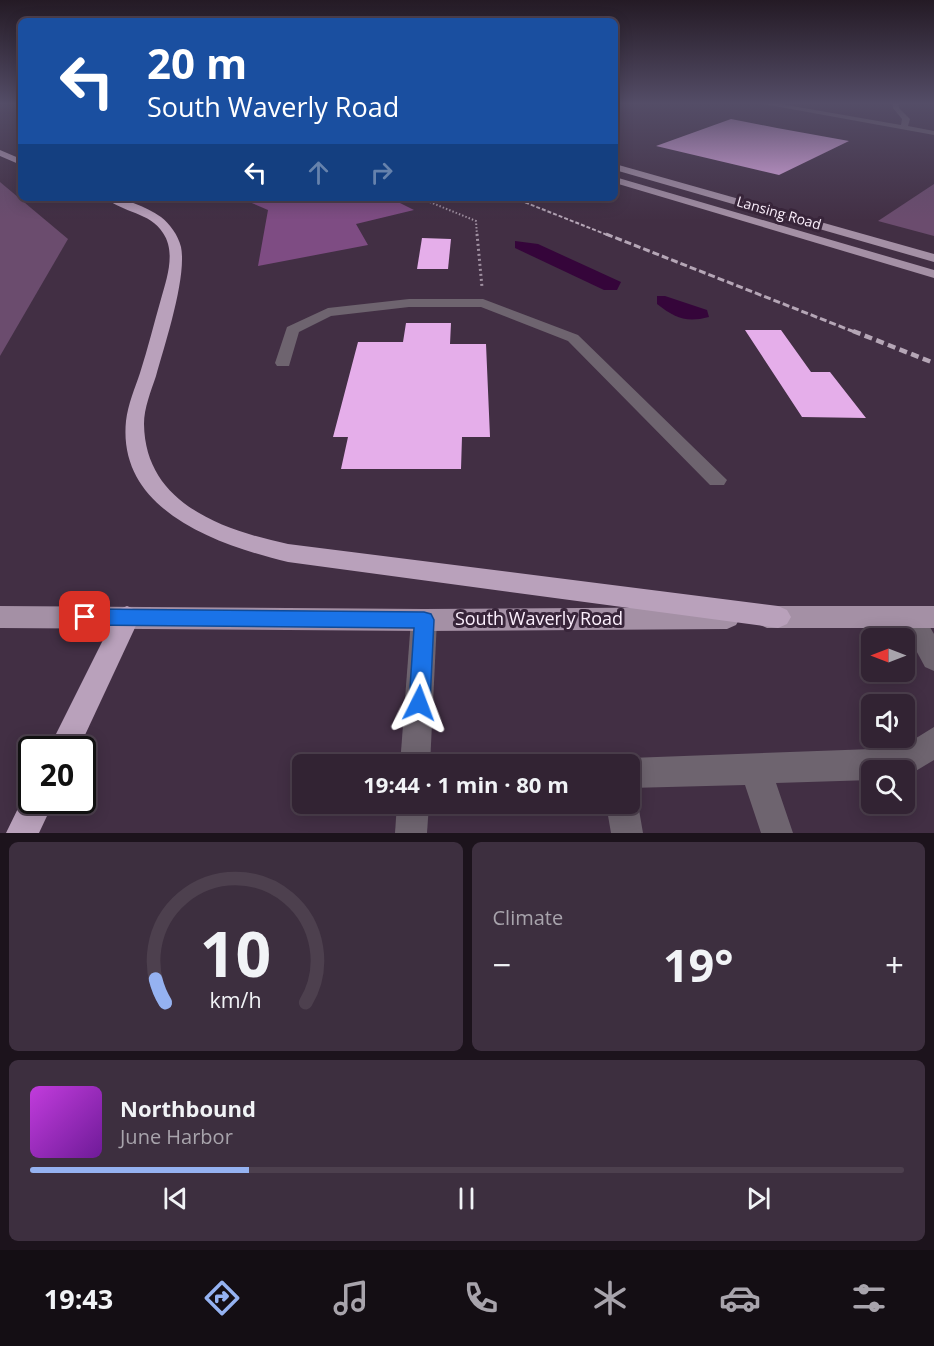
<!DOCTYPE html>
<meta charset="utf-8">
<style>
body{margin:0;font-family:"Open Sans",sans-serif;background:#3d2f3f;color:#f1f3f6;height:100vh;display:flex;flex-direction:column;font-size:22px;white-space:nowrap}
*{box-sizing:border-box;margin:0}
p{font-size:20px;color:#a8a4ac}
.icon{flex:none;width:33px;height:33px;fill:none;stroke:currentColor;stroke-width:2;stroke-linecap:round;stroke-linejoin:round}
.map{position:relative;height:833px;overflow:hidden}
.panel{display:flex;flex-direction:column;gap:9px;padding:9px;background:#1c131c;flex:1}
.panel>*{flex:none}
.top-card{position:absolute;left:18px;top:18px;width:600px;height:183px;border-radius:9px;box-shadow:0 3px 15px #0003,0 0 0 2px #4d404e;background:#1a4fa0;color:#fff;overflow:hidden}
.needle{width:39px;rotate:270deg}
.fabs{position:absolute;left:861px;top:628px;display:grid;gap:12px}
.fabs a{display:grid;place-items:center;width:54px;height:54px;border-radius:9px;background:#322333;box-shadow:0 3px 15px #0003,0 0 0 2px #4d404e;font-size:30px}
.speed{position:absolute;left:18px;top:736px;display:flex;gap:12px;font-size:30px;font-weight:700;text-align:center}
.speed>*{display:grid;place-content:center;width:78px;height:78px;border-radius:50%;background:#322333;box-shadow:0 3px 15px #0003,0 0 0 2px #4d404e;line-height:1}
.speed .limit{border:3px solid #111;border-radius:9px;background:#fff;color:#111}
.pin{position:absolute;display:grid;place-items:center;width:51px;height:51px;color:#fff;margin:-26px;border-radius:12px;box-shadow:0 3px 9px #0006}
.me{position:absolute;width:66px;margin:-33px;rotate:3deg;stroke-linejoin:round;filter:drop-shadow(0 0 4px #0008)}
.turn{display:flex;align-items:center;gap:21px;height:126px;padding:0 30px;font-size:27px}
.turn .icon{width:78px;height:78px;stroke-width:2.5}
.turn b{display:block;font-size:42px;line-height:51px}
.lanes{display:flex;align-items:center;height:57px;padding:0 30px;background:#0003;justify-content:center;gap:30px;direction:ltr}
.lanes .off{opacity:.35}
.big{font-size:45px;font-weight:700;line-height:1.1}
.panel .tile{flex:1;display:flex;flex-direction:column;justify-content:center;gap:9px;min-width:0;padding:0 21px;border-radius:9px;background:#3d2f3f}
.panel .dial{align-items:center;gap:0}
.dial svg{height:156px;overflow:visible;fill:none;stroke:#4d404e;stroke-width:7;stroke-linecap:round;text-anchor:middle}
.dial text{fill:#f1f3f6;stroke:none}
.song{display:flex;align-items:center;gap:18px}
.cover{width:72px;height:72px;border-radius:9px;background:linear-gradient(135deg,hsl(290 70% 55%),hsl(280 70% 35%))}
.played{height:6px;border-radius:3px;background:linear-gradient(90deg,#95b2f1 25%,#4d404e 25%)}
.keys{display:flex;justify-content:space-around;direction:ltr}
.heat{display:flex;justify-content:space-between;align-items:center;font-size:33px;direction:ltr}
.panel .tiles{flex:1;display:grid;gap:9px;grid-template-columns:1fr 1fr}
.tile:last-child{grid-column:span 2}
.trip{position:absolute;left:292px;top:754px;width:348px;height:60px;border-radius:9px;background:#322333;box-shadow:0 3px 15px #0003,0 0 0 2px #4d404e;font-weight:700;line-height:60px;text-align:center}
.dock{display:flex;height:96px;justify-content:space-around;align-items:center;background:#140e14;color:#a8a4ac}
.dock .icon{width:42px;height:42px}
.dock .active{color:#95b2f1}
.dock b{font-size:27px;color:#f1f3f6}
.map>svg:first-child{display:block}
.green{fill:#6b4c6e}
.forest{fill:#7e4c83}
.water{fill:#35053a}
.building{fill:#e5aeea}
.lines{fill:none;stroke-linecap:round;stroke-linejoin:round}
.path-far1{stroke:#a090a1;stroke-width:2;stroke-dasharray:1.5 2;stroke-linecap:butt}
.path{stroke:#a090a1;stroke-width:3;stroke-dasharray:2 3;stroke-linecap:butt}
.minor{fill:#6e646f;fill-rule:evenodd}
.major{fill:#a490a5;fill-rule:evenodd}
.highway{fill:#b9a1bb;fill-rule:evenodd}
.rail-far2{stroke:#b5a6b6;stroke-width:2;stroke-dasharray:4 2;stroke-linecap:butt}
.rail-far1{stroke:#b5a6b6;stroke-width:3;stroke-dasharray:7 3;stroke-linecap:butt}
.rail{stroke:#b5a6b6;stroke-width:4.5;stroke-dasharray:8 4.5;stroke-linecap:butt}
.route{fill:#1a73e8;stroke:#114b97;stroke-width:1.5}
.labels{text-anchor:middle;stroke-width:6;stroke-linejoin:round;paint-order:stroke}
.far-street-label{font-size:14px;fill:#fcf0fd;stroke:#38253a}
.near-street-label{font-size:18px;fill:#fcf0fd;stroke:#38253a}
</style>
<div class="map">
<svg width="934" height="833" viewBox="0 0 934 833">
<rect width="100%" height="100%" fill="#422f44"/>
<!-- green -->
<g class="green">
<polygon points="0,182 68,239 0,356"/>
<polygon points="934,184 934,236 878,221"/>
</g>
<!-- forest -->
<polygon class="forest" points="240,198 390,198 414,210 356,224 368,245 258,266 268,210"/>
<!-- water -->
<g class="water">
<polygon points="515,241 538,244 621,282 617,290 604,290 515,248"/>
<path d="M657 296H665L707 310 709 317C686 323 675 318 657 304Z"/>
</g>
<!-- building -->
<g class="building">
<polygon points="731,119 777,128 849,141 779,175 656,146"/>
<polygon points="422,238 451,239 448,269 417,269"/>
<polygon points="406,323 451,323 450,344 486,344 490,437 462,437 461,469 341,469 348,437 333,437 358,342 403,342"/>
<polygon points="745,330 781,330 811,372 830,372 866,418 802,417"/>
</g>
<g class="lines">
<!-- path-far1 -->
<polyline class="path-far1" points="420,198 476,221 477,236"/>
<!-- path -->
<polyline class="path" points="477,234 482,287"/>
<!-- minor -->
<g class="minor">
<polygon points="758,103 775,103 901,125 902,119 893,108 893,103 899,103 899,108 910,119 908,126 934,131 934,135"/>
<polygon points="409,299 483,299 578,335 727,480 724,485 710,485 568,341 481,307 409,307 331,316 299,332 289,366 277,366 275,363 287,327 328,308"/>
<polygon points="911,606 920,610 934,634 934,671 925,667 898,617 902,610"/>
<polygon points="424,609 433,612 437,620 430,765 400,765 411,620 415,612"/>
<polygon points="934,727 934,760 904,778 904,771 872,771 872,780 776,783 793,833 761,833 745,785 630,788 630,765 618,765 630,758 900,748"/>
<polygon points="630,791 638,804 643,833 611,833 606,804 630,804"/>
<polygon points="397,804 429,804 427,833 395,833"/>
</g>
<!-- major -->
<g class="major">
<polygon points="615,164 934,254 934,262 615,170"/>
<polygon points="615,177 934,270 934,278 615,183"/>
<polygon points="0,606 424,609 727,607 736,611 740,618 736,625 727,629 424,631 0,628"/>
<polygon points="767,606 934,606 934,628 767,628 758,624 754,617 758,610"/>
</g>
<!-- highway -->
<g class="highway">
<polygon points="0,150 21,159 21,165 0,156"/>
<path d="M106 198C125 198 145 206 161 217 170 224 178 235 181 247 187 277 165 344 156 376 151 391 144 408 144 424 145 504 223 530 288 544L778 606 787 610 791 617 787 624 778 628 288 562C218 545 117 511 126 421 128 404 135 388 140 373 148 348 154 323 161 299 167 278 176 252 163 233 150 212 123 213 106 198Z"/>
<polygon points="127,606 136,610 140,617 78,750 48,750 118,610"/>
<polygon points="32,788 32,801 54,801 39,833 6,833 27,790"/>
</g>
<!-- rail-far2 -->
<polyline class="rail-far2" points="514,198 610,236"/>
<!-- rail-far1 -->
<polyline class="rail-far1" points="606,234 857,333"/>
<!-- rail -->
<polyline class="rail" points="853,331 934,363"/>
</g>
<!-- sky -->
<linearGradient id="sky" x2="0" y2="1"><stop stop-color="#241a25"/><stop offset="0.47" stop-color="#544d67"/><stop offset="1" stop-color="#544d67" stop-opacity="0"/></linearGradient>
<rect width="934" height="220" fill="url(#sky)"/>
<!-- route -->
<polygon class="route" points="85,609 424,612 431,614 434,620 430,703 427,710 419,713 412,710 409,703 414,628 85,625 78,622 75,617 78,611"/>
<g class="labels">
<!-- far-street labels -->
<g class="far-street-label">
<text transform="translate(779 213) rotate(16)" y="5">Lansing Road</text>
</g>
<!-- near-street labels -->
<g class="near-street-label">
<text x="539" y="625">South Waverly Road</text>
</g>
</g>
</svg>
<div class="fabs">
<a><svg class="needle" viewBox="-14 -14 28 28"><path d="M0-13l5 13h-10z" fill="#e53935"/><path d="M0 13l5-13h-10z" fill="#a8a4ac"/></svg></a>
<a><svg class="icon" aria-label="sound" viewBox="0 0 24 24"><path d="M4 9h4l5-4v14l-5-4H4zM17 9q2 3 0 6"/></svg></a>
<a><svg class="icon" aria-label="search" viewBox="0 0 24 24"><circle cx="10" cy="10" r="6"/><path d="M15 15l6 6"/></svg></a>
</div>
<div class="speed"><div class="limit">20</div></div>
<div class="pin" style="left:85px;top:617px;background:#d93025"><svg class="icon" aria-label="arrive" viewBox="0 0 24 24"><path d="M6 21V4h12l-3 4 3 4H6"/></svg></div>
<svg class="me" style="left:419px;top:703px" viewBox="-20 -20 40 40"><path d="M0-17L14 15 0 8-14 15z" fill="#1a73e8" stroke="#fff" stroke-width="4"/></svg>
<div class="trip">19:44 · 1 min · 80 m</div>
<div class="top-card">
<div class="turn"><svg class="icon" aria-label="left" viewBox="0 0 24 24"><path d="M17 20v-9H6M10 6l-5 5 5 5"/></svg><div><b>20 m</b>South Waverly Road</div></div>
<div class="lanes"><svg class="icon" aria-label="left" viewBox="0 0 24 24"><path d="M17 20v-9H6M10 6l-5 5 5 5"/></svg><svg class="icon off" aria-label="ahead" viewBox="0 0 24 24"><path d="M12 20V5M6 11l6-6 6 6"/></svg><svg class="icon off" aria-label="right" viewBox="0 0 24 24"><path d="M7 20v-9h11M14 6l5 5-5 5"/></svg></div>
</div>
</div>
<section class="panel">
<div class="tiles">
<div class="tile dial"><svg viewBox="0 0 100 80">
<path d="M14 69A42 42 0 1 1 86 69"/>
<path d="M14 69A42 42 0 0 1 9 57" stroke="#95b2f1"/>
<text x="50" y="56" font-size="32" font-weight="700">10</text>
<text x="50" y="72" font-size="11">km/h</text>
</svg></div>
<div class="tile"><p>Climate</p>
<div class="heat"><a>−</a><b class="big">19°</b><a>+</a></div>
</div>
<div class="tile">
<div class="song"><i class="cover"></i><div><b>Northbound</b><p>June Harbor</p></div></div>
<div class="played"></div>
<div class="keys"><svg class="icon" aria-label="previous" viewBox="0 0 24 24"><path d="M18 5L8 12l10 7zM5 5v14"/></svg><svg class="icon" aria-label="pause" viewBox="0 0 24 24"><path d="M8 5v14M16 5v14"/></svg><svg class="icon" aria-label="next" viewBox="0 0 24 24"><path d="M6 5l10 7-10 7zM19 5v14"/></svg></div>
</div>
</div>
</section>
<nav class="dock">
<b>19:43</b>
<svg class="icon active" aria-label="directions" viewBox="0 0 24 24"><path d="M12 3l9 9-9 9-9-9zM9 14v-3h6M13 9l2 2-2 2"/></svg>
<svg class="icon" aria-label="music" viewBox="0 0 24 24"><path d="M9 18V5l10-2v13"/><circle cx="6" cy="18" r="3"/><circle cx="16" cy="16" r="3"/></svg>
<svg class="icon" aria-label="phone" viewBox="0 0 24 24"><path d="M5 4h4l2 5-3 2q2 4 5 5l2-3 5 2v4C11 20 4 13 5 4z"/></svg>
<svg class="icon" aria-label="climate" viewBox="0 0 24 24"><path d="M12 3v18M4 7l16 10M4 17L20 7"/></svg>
<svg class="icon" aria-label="car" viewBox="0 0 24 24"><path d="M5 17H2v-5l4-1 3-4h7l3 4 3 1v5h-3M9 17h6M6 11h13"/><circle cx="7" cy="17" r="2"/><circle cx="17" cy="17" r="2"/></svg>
<svg class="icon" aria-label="filters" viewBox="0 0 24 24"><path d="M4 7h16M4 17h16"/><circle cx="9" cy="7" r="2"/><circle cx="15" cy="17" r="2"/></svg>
</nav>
